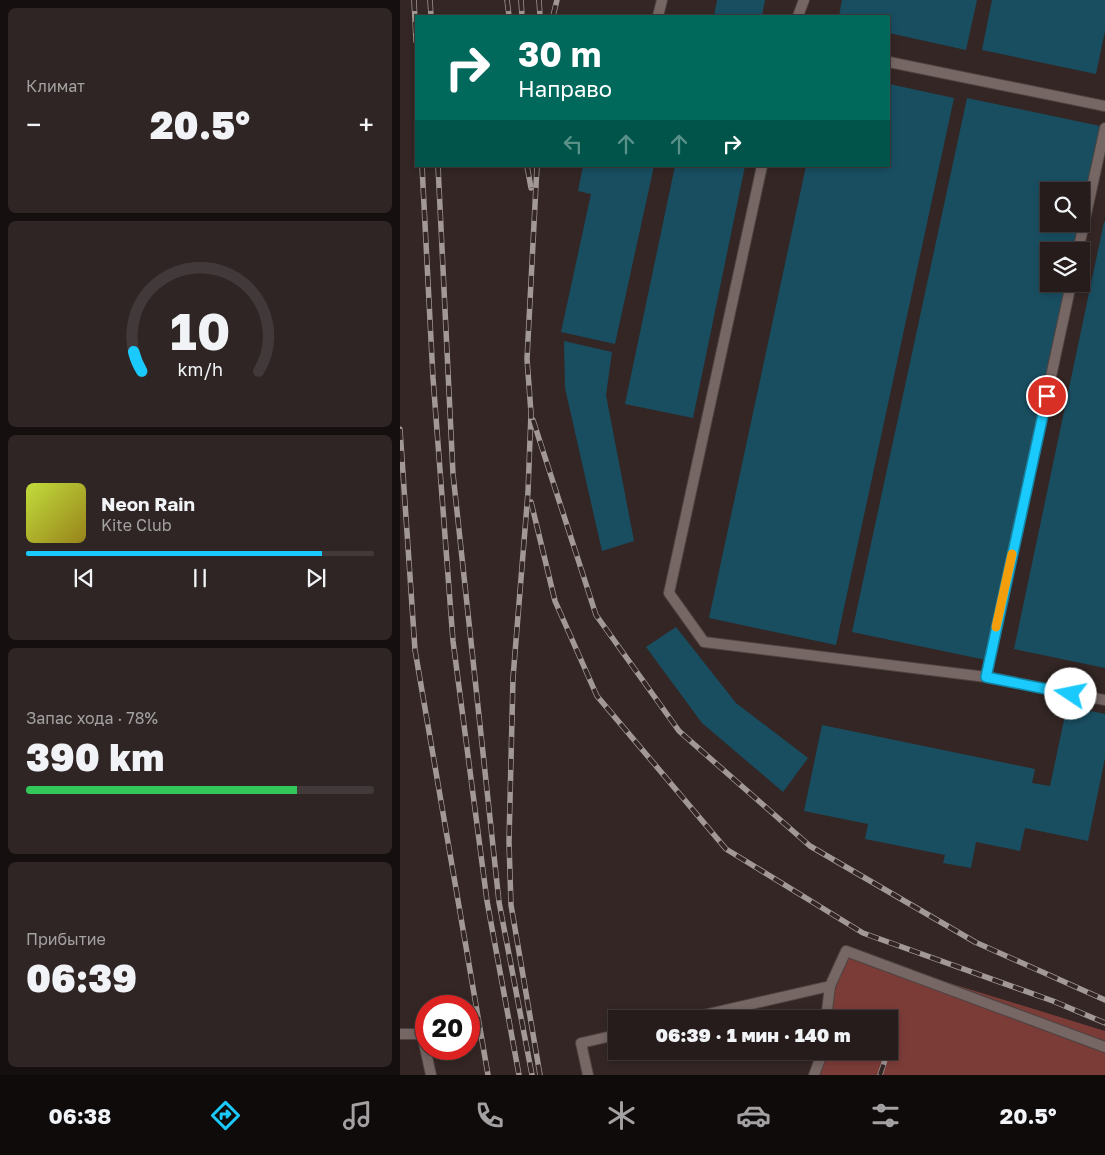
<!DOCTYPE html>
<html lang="ru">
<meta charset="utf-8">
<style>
body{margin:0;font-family:"Golos Text",sans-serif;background:#2e2524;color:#f1f3f6;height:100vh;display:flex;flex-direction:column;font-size:19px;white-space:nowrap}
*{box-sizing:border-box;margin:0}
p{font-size:16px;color:#a4a1a3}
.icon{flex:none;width:28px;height:28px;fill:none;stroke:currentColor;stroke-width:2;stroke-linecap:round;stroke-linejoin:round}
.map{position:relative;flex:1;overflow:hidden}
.side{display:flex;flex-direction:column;gap:8px;padding:8px;background:#150f0f;width:400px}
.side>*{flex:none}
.banner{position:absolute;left:15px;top:15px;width:475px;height:152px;border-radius:0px;box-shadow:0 2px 8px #0003,0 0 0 1px #423a3a;background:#00695c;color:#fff;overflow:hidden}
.controls{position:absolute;left:640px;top:182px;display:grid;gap:10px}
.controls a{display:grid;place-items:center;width:50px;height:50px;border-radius:0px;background:#261c1b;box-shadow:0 2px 8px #0003,0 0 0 1px #423a3a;font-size:25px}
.speed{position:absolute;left:15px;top:995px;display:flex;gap:10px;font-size:25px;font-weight:700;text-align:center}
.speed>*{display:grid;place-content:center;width:65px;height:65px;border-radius:50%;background:#261c1b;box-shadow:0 2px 8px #0003,0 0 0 1px #423a3a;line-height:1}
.speed .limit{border:8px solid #d22;background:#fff;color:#111}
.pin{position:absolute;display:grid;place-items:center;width:42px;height:42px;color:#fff;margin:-21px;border:2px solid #fff;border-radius:50%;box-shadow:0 1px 5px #0007}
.me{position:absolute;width:55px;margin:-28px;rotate:281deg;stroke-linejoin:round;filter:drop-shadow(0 0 4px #0008)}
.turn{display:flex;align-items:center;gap:18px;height:105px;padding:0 20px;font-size:22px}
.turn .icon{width:65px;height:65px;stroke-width:2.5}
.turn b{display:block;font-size:35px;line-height:42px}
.lanes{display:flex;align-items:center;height:48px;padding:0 20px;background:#0003;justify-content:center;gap:25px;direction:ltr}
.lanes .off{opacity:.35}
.big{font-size:38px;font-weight:800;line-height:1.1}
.side .tile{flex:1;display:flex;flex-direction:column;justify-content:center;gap:8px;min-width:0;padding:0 18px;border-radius:8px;background:#2e2524}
.side .dial{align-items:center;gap:0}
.dial svg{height:130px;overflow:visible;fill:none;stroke:#423a3a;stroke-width:7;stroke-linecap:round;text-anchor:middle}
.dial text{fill:#f1f3f6;stroke:none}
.song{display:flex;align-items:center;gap:15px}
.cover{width:60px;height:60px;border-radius:8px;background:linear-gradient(135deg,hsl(70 70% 55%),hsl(50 70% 35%))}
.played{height:5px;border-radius:2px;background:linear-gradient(90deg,#1bcafc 85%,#423a3a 85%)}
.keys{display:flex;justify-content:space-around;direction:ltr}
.heat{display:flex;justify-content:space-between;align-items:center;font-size:28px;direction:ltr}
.charge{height:8px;border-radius:4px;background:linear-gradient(90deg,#34c759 78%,#423a3a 0)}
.trip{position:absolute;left:208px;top:1010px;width:290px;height:50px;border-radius:0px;background:#261c1b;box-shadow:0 2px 8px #0003,0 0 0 1px #423a3a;font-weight:800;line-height:50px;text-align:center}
.menu{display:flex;height:80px;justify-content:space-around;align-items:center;background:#0f0b0b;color:#a4a1a3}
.menu .icon{width:35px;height:35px}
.menu .selected{color:#1bcafc}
.menu b{font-size:22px;color:#f1f3f6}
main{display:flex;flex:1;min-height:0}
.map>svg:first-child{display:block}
.green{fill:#7b3c38}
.building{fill:#194e61}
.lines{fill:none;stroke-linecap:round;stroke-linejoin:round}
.service-casing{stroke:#4e4341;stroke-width:12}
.service{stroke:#766664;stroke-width:10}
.rail-casing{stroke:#a29896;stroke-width:5.5}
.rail{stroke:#332624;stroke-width:4;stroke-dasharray:11;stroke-linecap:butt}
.route-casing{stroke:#1283a4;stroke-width:12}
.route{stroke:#1bcafc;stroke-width:9}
.slow{stroke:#f59e0b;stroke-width:9}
</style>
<main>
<section class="side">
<div class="tile"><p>Климат</p>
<div class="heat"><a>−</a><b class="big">20.5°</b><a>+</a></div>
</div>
<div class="tile dial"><svg viewBox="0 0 100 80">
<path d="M14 69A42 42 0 1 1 86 69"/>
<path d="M14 69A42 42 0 0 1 9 57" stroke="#1bcafc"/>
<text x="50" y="56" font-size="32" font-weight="700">10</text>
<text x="50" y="72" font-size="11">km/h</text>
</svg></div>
<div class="tile">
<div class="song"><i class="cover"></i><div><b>Neon Rain</b><p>Kite Club</p></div></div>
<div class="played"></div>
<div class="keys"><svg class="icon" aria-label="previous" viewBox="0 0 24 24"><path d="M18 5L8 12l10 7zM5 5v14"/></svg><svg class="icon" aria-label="pause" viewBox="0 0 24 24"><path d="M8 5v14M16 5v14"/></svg><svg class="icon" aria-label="next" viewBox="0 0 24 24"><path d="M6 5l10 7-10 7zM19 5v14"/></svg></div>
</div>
<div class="tile"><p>Запас хода · 78%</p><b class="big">390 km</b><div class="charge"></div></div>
<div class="tile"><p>Прибытие</p><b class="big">06:39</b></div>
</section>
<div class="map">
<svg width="705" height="1075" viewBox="0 0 705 1075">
<rect width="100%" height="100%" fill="#332624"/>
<!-- green -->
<polygon class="green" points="446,951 705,1031 705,1075 409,1075 416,1051 489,1051 489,1019 426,1019"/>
<!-- building -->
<g class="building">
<polygon points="317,0 365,0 362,16 314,16"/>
<polygon points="442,0 577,0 566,50 489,33 489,16 439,16"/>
<polygon points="592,0 705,0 705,31 696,74 582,50"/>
<polygon points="489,84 554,98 436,645 309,618 406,166 489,166"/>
<polygon points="567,98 700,126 682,212 681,191 649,191 649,224 680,224 674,251 649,251 649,284 667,284 586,660 452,632"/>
<polygon points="183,166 254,166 215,344 161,332 191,194 178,191"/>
<polygon points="275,166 345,166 293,418 225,404"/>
<polygon points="704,222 705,222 705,668 614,649"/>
<polygon points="164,341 212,352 206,395 234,541 202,551 165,388"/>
<polygon points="276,627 336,703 408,758 383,792 302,723 246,647"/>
<polygon points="667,706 705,714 705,758 688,841 625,828 620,851 576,842 571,868 543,863 545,855 465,839 468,824 404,811 422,725 635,769 632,783 650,786"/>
</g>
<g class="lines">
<!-- service casing -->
<g class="service-casing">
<g id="service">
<polyline points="258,16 262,0"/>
<polyline points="398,16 404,0"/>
<polyline points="489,62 705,106"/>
<polyline points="362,166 269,593 304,642 586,677 705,700"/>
<polyline points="678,251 705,128"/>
<polyline points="586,677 671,284"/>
<polyline points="286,1019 430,986 446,951 705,1047"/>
<polyline points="426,1019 430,986"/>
<polyline points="0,1034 22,1034 31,1075"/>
<polyline points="188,1075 181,1043 216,1035"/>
<polyline points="414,1075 423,1051"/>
</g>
</g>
<!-- service -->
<use href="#service" class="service"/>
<!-- rail casing -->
<g class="rail-casing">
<g id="rail">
<polyline points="14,0 16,41"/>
<polyline points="30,0 31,16"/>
<polyline points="107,0 109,16"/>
<polyline points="121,0 122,16"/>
<polyline points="139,0 140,16"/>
<polyline points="153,16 157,0"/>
<polyline points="22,166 33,378 53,641 87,901 119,1075"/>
<polyline points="38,166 53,474 99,902 132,1075"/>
<polyline points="127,166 131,188"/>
<polyline points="137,166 127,359 131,413 128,492 113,678 109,842 111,905 140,1075"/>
<polyline points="133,420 196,615 279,731 410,846 575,942 705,1000"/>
<polyline points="0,429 15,650 88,1075"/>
<polyline points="131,502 155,601 197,696 326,849 463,933 653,1001 705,1023"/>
<polyline points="480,1075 488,1051"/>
</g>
</g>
<!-- rail -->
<use href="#rail" class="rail"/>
</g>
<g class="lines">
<!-- route casing -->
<g class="route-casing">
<polyline id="route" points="647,396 586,677 671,694"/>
</g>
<!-- route -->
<use href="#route" class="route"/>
<!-- slow -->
<polyline class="slow" points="596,627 612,554"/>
</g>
</svg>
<div class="controls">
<a><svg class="icon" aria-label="search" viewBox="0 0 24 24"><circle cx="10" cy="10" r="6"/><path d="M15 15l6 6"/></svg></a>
<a><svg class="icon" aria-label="layers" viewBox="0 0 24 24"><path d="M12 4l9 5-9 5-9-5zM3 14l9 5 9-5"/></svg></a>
</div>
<div class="speed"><div class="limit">20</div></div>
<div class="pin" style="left:647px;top:396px;background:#d93025"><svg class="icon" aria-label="arrive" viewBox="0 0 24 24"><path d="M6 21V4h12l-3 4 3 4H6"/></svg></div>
<svg class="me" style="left:671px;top:694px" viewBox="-20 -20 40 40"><circle r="19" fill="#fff"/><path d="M0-13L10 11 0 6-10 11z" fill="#1bcafc"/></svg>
<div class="trip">06:39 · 1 мин · 140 m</div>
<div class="banner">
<div class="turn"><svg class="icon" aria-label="right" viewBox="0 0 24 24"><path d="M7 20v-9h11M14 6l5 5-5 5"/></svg><div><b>30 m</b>Направо</div></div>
<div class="lanes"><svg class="icon off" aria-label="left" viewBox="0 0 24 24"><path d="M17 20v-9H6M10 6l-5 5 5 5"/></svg><svg class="icon off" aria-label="ahead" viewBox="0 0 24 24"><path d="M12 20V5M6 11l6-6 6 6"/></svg><svg class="icon off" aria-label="ahead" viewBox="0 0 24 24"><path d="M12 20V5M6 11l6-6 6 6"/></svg><svg class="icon" aria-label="right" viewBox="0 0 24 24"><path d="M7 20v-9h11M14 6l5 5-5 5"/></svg></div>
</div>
</div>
</main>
<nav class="menu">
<b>06:38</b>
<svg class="icon selected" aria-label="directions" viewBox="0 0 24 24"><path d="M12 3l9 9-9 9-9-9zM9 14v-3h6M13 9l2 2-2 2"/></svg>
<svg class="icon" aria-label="music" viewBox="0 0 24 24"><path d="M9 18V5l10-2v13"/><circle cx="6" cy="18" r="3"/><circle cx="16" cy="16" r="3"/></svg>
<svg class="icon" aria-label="phone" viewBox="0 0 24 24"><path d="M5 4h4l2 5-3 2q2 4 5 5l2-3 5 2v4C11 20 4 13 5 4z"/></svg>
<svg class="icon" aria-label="climate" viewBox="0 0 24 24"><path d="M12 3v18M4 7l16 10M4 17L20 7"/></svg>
<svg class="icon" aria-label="car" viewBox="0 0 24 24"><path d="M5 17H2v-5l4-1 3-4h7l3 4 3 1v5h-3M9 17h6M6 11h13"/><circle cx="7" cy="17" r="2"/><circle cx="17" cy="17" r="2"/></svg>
<svg class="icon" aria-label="filters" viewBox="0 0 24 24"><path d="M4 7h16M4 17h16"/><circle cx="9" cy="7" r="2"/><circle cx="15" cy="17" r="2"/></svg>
<b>20.5°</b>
</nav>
